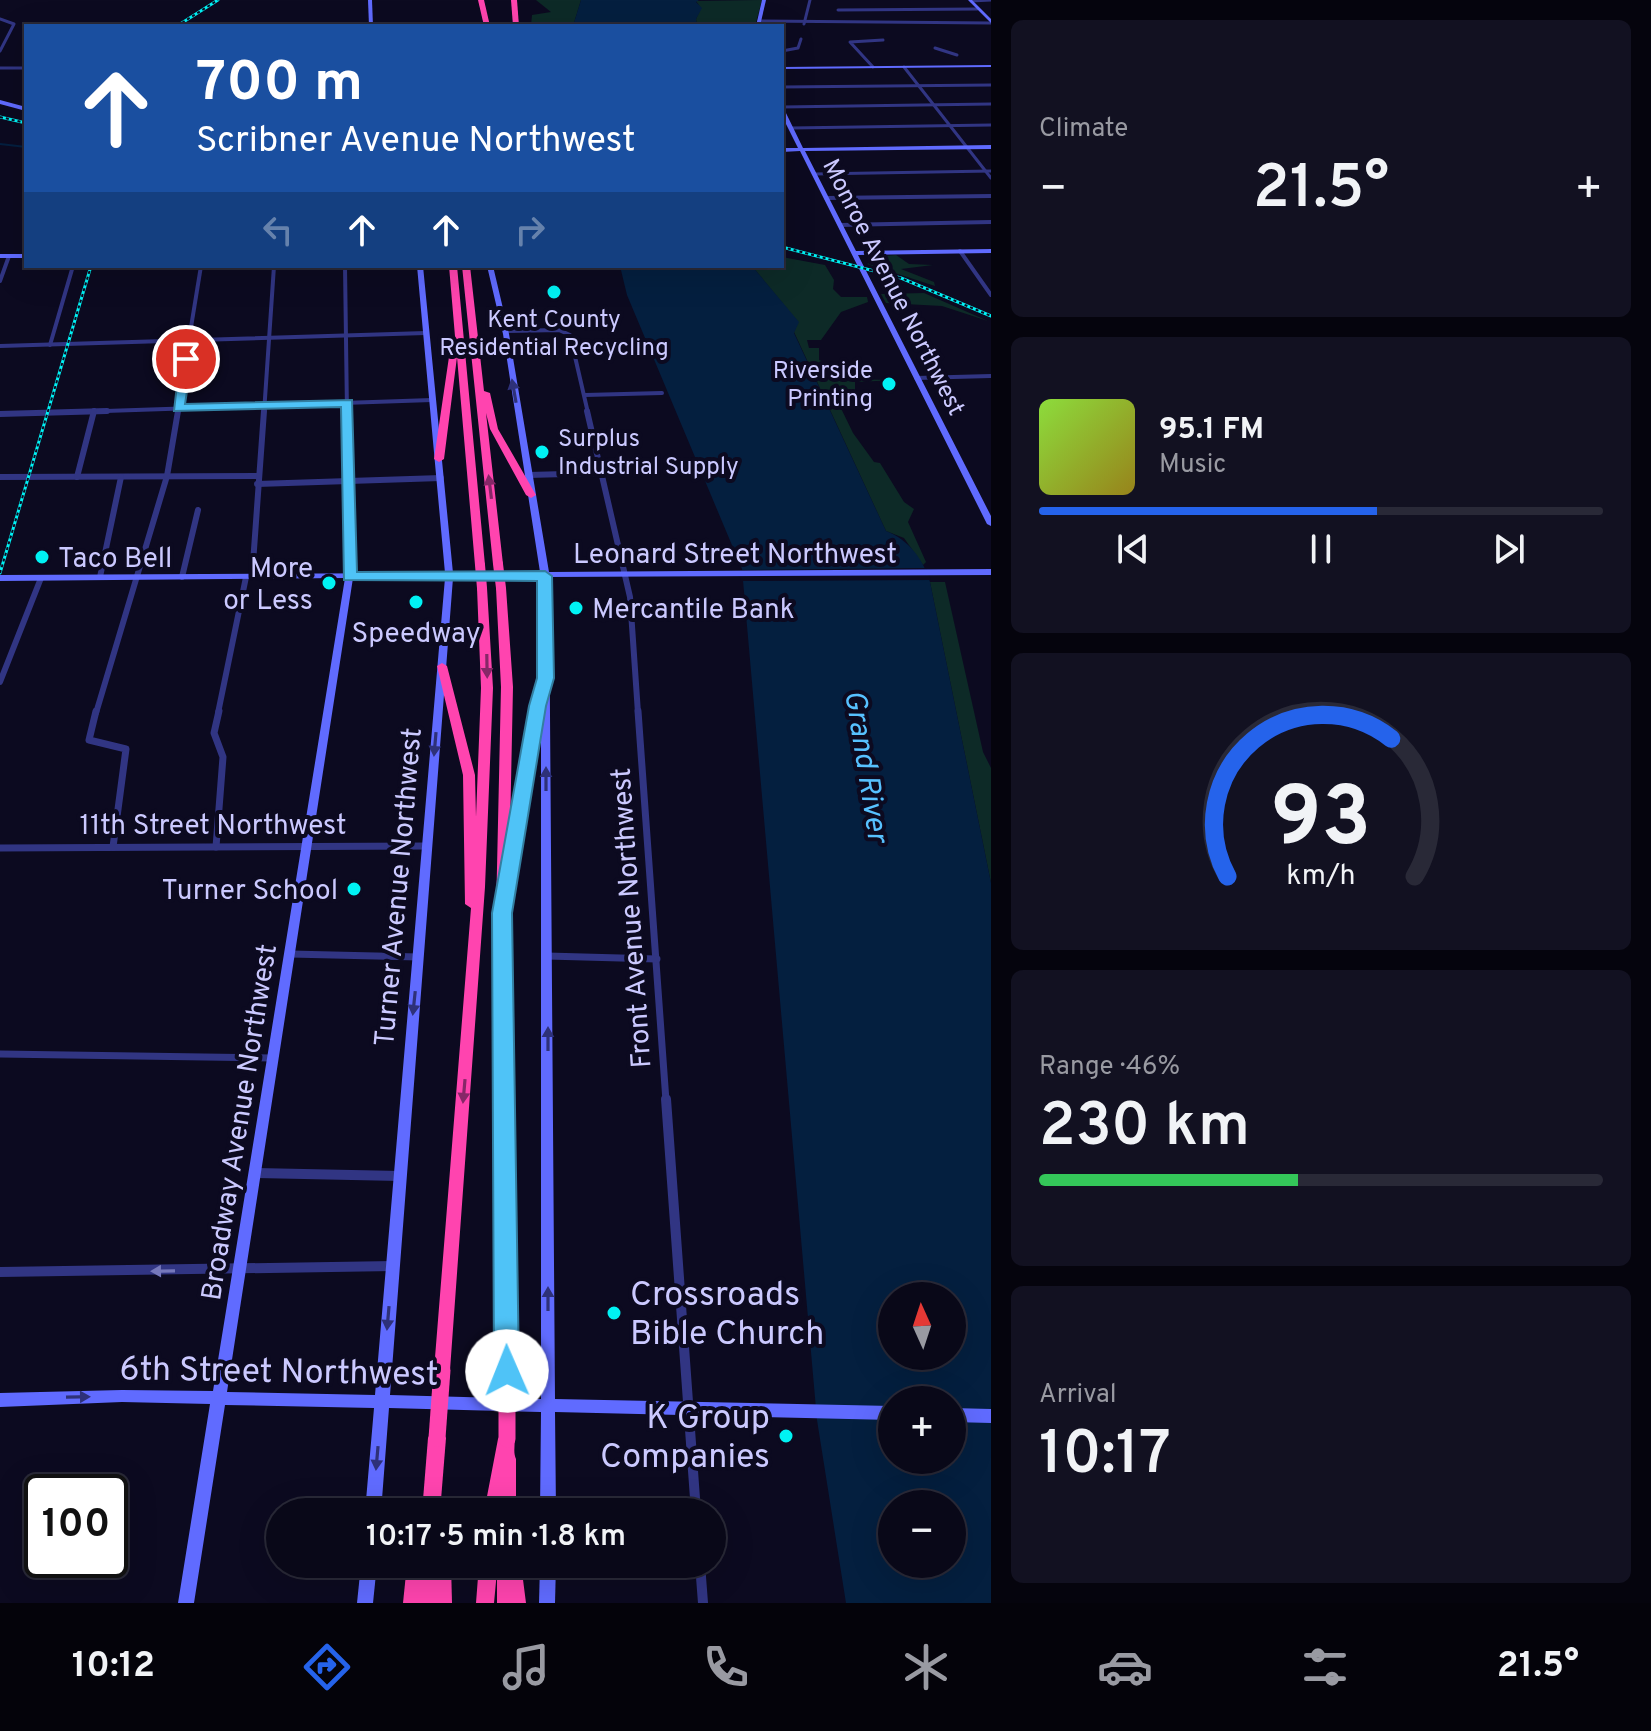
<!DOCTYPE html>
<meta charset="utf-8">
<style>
body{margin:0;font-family:Overpass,sans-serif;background:#121121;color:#f1f3f6;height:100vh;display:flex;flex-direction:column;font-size:30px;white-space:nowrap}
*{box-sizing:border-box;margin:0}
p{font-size:26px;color:#999aa2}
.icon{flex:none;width:44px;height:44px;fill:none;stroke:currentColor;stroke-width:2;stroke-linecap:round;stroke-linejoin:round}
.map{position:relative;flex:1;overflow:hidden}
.details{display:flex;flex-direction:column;gap:20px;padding:20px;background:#05040d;width:660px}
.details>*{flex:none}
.guide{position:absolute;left:24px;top:24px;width:760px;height:244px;border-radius:0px;box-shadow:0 8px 32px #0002,0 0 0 2px #292937;background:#1a4fa0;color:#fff;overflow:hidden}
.needle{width:52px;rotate:357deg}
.controls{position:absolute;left:878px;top:1282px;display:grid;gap:16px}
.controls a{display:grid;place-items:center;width:88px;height:88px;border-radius:50%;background:#090818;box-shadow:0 8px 32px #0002,0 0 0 2px #292937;font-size:40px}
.speed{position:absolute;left:24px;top:1474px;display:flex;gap:16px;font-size:40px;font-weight:700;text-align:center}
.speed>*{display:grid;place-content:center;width:104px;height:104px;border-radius:50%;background:#090818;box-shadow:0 8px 32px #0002,0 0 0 2px #292937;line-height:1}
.speed .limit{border:4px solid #111;border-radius:12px;background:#fff;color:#111}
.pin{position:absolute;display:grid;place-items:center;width:68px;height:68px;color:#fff;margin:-34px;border:4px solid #fff;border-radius:50%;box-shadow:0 2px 8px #0007}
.me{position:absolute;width:88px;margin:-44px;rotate:359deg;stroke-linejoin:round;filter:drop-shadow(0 0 6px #0008)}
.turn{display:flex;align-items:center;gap:28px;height:168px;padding:0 40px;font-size:36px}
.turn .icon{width:104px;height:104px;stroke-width:2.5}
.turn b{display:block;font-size:56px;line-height:68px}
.lanes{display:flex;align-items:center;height:76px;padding:0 40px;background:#0003;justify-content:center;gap:40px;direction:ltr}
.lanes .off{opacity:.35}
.big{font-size:60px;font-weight:600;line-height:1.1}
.details .widget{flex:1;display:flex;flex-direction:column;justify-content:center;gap:12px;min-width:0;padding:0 28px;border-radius:12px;background:#121121}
.details .dial{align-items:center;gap:0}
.dial svg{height:208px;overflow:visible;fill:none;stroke:#292937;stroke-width:7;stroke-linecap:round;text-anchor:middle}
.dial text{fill:#f1f3f6;stroke:none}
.song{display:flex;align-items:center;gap:24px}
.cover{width:96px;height:96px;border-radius:12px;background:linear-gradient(135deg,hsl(90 70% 55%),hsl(50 70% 35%))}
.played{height:8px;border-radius:4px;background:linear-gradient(90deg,#2563eb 60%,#292937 60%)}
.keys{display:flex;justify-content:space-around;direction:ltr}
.heat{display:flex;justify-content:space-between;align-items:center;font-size:44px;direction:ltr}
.charge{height:12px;border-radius:6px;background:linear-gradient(90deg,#34c759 46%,#292937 0)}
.trip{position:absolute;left:266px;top:1498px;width:460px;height:80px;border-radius:40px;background:#090818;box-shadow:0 8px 32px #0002,0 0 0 2px #292937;font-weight:600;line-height:80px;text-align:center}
.dock{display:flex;height:128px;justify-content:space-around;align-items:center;background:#04030a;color:#999aa2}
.dock .icon{width:56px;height:56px}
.dock .on{color:#2563eb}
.dock b{font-size:36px;color:#f1f3f6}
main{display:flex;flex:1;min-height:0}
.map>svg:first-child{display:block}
.green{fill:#0d2a27}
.water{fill:#041f3f;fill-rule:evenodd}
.pier{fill:#0c0a20}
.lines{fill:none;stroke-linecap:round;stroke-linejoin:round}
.stream{stroke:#041f3f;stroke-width:2}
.street-far4{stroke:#313583;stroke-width:3}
.street-far3{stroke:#313583;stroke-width:4}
.street-far2{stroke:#313583;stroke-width:6}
.street-far1{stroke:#313583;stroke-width:7}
.street{stroke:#313583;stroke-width:10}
.secondary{fill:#606bff;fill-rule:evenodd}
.highway{fill:#ff44af;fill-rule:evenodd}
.rail-casing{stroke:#00f2f4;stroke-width:3}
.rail{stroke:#0c0a20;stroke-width:2;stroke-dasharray:3;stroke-linecap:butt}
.highway-bridge-far1{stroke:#ff44af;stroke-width:10}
.highway-bridge{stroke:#ff44af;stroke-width:17}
.oneway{fill:#2e3179}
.oneway2{fill:#862768}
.oneway3{fill:#7678bb}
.route{fill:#4fc3f7;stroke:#337fa1;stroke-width:2}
.poi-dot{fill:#00f2f4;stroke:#0c0a20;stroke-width:3}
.labels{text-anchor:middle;stroke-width:8;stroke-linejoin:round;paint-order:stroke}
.far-street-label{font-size:24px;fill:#cbc9ff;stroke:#0c0a20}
.far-poi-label{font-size:24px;fill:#cbc9ff;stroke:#0c0a20}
.street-label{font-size:28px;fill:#cbc9ff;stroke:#0c0a20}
.poi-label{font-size:28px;fill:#cbc9ff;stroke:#0c0a20;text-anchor:start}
.water-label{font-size:30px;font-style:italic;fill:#57c1ff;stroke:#0c0a20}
.near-poi-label{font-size:34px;fill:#cbc9ff;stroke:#0c0a20;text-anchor:start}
.near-street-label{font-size:34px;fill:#cbc9ff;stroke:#0c0a20}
</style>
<main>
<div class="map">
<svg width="991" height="1603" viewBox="0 0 991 1603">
<rect width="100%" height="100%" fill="#0c0a20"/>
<!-- green -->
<g class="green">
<polygon points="536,0 581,0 573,26 531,26 532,15 551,12"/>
<polygon points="762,0 755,26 697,26 696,19 701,8 696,1"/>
<polygon points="896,255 909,264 933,265 901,269 934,282 935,286 867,264 885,256"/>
<polygon points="782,257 825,265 834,280 833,289 841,297 867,297 868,302 841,312 821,340 807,340 809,348 819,348 819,360 830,364 826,366 835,374 831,379 899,380 855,382 855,392 835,396 853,433 874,462 880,463 904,502 914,509 908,522 926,562 923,565 904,538 886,531 794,332 798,322 752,266 782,266"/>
<polygon points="924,293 988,321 942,306 886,303 881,294"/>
<polygon points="930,582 945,582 983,752 991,768 991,883"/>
</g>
<!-- water -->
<g class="water">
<polygon points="581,0 699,0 696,2 702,8 696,19 697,26 573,26"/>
<path d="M620 266H752L799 322 794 333 886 531C909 540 923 559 930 582L991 883V1603H846L817 1420 742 569 627 295ZM892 1296H952V1356H892ZM892 1400H952V1460H892ZM892 1504H952V1564H892Z"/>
</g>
<!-- pier -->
<polygon class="pier" points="926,568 931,580 741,581 738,570"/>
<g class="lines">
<!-- stream -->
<polyline class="stream" points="0,144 26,147"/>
<!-- street-far4 -->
<g class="street-far4">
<polyline points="971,1 991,0"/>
<polyline points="838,10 977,9"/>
<polyline points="0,19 14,24 0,51"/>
<polyline points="759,21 991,23"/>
<polyline points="804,24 810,0"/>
<polyline points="935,48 957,55"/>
<polyline points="782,51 798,48 801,39"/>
<polyline points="873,67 850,42 883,40"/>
<polyline points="904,67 991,178"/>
<polyline points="0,68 26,68"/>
<polyline points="782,87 991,85"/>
<polyline points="782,107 991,104"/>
<polyline points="791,128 991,125"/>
<polyline points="814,174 991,171"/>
</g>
<!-- street-far3 -->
<g class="street-far3">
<polyline points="826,198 991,196"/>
<polyline points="840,225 991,222"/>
<polyline points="960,251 991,295"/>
<polyline points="345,266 347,413"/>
<polyline points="0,281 9,256"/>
<polyline points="505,331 559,330 570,335 588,413"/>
<polyline points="50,345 73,266"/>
<polyline points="0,346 426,333"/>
<polyline points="916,378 991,376"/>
<polyline points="585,395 662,393"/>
<polyline points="45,413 432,400"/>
<polyline points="177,413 201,266"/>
<polyline points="264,413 274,266"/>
</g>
<!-- street-far2 -->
<g class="street-far2">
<polyline points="347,411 349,577"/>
<polyline points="587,411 630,597 638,713"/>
<polyline points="0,414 107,411"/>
<polyline points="528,475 604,473"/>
<polyline points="0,477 257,476"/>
<polyline points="77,477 94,411"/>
<polyline points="257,484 441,478"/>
<polyline points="100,577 121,477"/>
<polyline points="182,577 198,510"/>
<polyline points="252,577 264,411"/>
<polyline points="0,682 41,578"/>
<polyline points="96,713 167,476 178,411"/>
<polyline points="218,713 246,577"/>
</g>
<!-- street-far1 -->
<g class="street-far1">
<polyline points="96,711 89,740 126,749 113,847"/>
<polyline points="638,711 666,1101"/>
<polyline points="216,847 223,757 214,733 219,711"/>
<polyline points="0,848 427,846"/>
<polyline points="290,954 419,957"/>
<polyline points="547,956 657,959"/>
<polyline points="0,1054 274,1058"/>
</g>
<!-- street -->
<g class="street">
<polyline points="666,1099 696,1512"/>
<polyline points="256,1173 400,1176"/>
<polyline points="0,1272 394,1266"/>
<polyline points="700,1564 703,1603"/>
</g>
<!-- secondary -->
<g class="secondary">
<polygon points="368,0 372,0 373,26 369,26"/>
<polygon points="762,0 766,0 760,26 756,26"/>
<polygon points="968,0 972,0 991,19 991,23"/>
<polygon points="991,65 991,67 782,69 782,67"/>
<polygon points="0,100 26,107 26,111 0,104"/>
<polygon points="782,109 785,111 803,148 991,145 991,149 805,151 856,251 991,249 991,253 858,255 991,516 991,526 987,524 800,151 782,152 782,148 798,148 782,116"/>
<rect x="0" y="254" width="26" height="4"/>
<path d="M417 266H423L453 573 540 572 503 334 487 266H493L509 334 549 572 991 569V575L549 577 555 1399 892 1406V1420L555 1412 556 1512H540L541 1412 389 1408 381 1512H365L374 1408 225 1405 194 1603H178L210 1404 122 1402 0 1407V1393L122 1390 213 1391 345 578 0 581V575L445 573ZM541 577V1399L390 1395 453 578ZM353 578H445L375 1395 227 1392Z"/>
<polygon points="952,1408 991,1409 991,1423 952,1422"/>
<polygon points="361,1564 377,1564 373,1603 357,1603"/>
<polygon points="540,1564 556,1564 555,1603 539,1603"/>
</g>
<!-- highway -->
<g class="highway">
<polygon points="478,0 484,0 490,26 484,26"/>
<polygon points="511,0 517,0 519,26 513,26"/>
<polygon points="449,266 457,266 485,565 480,568 475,565 457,357 444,459 439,462 434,459 450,350 456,348"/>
<polygon points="462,266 470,266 484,391 490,393 498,429 536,495 531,498 526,495 490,429 486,413 503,564 498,567 493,564"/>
<polygon points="482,585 487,588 493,688 485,887 450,1370 448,1375 442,1378 436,1375 434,1370 471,908 465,904 463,775 437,666 442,663 447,666 475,775 476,817 481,688 477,588"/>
<polygon points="501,585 506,588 513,687 510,831 532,706 541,678 546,675 551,678 544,706 515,871 509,875 515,1371 513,1376 507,1379 501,1376 499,1371 496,913 501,687 496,588"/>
<polygon points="437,1430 443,1432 446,1438 440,1512 422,1512 428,1438 431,1432"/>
<path d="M507 1431 513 1433C517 1442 512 1450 516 1459V1512H484L498 1439 501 1433Z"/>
<polygon points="407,1564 451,1564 452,1603 403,1603"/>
<polygon points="479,1564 497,1564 497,1570 499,1564 521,1564 526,1603 497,1603 497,1571 494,1603 476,1603"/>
</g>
<!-- rail casing -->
<g class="rail-casing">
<g id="rail">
<polyline points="177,26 218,0"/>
<polyline points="0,117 26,123"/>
<polyline points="782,247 901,278 991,316"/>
<polyline points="0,573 91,266"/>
</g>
</g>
<!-- rail -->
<use href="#rail" class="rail"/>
<!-- highway-bridge-far1 -->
<g class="highway-bridge-far1">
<polyline points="498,564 501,588"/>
<polyline points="480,565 482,588"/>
</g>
<!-- highway-bridge -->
<g class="highway-bridge">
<polyline points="507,1371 507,1439"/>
<polyline points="437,1438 442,1370"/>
</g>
</g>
<!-- one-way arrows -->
<defs><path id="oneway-solid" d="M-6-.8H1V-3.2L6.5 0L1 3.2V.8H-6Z" transform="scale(2)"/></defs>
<g class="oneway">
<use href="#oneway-solid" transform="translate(514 391) rotate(-100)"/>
<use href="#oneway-solid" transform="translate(435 744) rotate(95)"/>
<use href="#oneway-solid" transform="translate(546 779) rotate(-90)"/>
<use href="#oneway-solid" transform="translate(414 1003) rotate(96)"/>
<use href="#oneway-solid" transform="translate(548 1039) rotate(-90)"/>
<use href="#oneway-solid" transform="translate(548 1299) rotate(-90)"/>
<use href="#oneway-solid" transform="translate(388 1318) rotate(95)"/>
<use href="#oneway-solid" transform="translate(78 1397) rotate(-1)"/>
<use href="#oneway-solid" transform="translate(377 1458) rotate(95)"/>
</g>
<g class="oneway2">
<use href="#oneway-solid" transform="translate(490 487) rotate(-97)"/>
<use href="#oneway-solid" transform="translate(487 666) rotate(89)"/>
<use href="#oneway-solid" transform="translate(464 1091) rotate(95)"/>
</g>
<use class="oneway3" href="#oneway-solid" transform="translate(163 1271) rotate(179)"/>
<!-- route -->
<polygon class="route" points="186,355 192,359 185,404 352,400 357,572 545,571 552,576 554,678 546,706 512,913 519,1371 516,1379 507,1382 498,1379 494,1371 492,913 529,706 537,678 537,581 344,580 341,407 174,411 180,359"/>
<!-- markers -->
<g class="poi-dot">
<circle cx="554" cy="292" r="8"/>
<circle cx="889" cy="384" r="8"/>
<circle cx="542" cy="452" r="8"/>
<circle cx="42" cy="557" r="8"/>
<circle cx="329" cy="583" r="8"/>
<circle cx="416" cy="602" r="8"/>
<circle cx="576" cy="608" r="8"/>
<circle cx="354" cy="889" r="8"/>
<circle cx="614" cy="1313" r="8"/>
<circle cx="786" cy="1436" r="8"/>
</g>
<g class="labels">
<!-- far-street labels -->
<g class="far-street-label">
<text transform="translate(894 287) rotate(63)" y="8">Monroe Avenue Northwest</text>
</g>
<!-- far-poi labels -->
<g class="far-poi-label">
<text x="554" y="327">Kent County<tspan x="554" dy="28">Residential Recycling</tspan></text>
<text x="873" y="378" text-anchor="end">Riverside<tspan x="873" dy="28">Printing</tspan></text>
<text x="558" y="446" text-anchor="start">Surplus<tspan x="558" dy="28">Industrial Supply</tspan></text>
</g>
<!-- street labels -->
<g class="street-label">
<text x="735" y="563">Leonard Street Northwest</text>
<text x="213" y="834">11th Street Northwest</text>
<text transform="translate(397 887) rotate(-85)" y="10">Turner Avenue Northwest</text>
<text transform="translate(630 918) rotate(-94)" y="10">Front Avenue Northwest</text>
<text transform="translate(238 1122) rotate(-81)" y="10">Broadway Avenue Northwest</text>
</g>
<!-- poi labels -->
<g class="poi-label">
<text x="58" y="567">Taco Bell</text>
<text x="313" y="577" text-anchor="end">More<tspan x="313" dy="32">or Less</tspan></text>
<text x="592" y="618">Mercantile Bank</text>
<text x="416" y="642" text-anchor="middle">Speedway</text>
<text x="338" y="899" text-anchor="end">Turner School</text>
</g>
<!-- water labels -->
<g class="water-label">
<text transform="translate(867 766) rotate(81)" y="10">Grand River</text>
</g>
<!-- near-poi labels -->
<g class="near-poi-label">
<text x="630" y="1305">Crossroads<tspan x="630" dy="39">Bible Church</tspan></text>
<text x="770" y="1428" text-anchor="end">K Group<tspan x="770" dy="39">Companies</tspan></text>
</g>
<!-- near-street labels -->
<g class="near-street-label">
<text transform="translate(279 1370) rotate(1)" y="12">6th Street Northwest</text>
</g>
</g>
</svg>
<div class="controls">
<a><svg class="needle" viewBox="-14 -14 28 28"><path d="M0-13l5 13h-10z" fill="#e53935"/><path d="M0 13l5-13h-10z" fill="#999aa2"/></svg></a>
<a>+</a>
<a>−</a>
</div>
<div class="speed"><div class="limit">100</div></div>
<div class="pin" style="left:186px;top:359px;background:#d93025"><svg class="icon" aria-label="arrive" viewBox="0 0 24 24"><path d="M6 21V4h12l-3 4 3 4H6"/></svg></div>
<svg class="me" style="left:507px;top:1371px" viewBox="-20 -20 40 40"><circle r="19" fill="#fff"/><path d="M0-13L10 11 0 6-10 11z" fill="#4fc3f7"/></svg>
<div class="trip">10:17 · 5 min · 1.8 km</div>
<div class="guide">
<div class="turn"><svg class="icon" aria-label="ahead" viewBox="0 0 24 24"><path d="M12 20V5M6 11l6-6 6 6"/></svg><div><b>700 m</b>Scribner Avenue Northwest</div></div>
<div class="lanes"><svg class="icon off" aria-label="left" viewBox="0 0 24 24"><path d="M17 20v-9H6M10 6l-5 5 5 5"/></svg><svg class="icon" aria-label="ahead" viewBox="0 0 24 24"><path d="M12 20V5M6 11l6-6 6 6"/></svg><svg class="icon" aria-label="ahead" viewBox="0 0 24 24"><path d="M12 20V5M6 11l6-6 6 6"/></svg><svg class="icon off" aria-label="right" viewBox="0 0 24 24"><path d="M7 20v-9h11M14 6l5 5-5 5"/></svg></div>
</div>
</div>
<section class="details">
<div class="widget"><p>Climate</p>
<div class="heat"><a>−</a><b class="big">21.5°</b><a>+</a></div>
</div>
<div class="widget">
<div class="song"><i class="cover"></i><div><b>95.1 FM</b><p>Music</p></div></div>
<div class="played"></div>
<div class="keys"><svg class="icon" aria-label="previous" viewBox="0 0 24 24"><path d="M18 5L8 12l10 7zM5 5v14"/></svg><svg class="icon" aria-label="pause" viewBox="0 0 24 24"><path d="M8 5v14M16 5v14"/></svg><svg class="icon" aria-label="next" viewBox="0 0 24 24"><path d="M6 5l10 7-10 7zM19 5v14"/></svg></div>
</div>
<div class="widget dial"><svg viewBox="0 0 100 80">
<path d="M14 69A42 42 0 1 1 86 69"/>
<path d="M14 69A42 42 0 0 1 77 16" stroke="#2563eb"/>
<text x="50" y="56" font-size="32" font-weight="700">93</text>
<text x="50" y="72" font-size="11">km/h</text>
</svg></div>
<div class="widget"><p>Range · 46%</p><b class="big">230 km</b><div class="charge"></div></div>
<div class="widget"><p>Arrival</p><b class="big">10:17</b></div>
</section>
</main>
<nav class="dock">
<b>10:12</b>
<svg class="icon on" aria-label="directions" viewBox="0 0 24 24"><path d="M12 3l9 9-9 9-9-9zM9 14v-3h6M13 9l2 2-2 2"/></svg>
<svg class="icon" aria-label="music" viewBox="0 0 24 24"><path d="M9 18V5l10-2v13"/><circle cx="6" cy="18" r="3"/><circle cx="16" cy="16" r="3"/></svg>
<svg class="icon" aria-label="phone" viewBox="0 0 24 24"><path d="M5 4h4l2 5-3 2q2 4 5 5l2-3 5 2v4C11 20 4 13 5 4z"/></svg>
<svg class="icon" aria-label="climate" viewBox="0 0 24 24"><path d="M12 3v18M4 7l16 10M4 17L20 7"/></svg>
<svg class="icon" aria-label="car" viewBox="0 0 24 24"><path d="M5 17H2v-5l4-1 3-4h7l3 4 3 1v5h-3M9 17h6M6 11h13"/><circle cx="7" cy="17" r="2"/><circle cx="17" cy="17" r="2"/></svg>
<svg class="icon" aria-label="filters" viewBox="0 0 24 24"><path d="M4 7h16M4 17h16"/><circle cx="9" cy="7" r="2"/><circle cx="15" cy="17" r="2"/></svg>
<b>21.5°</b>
</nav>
